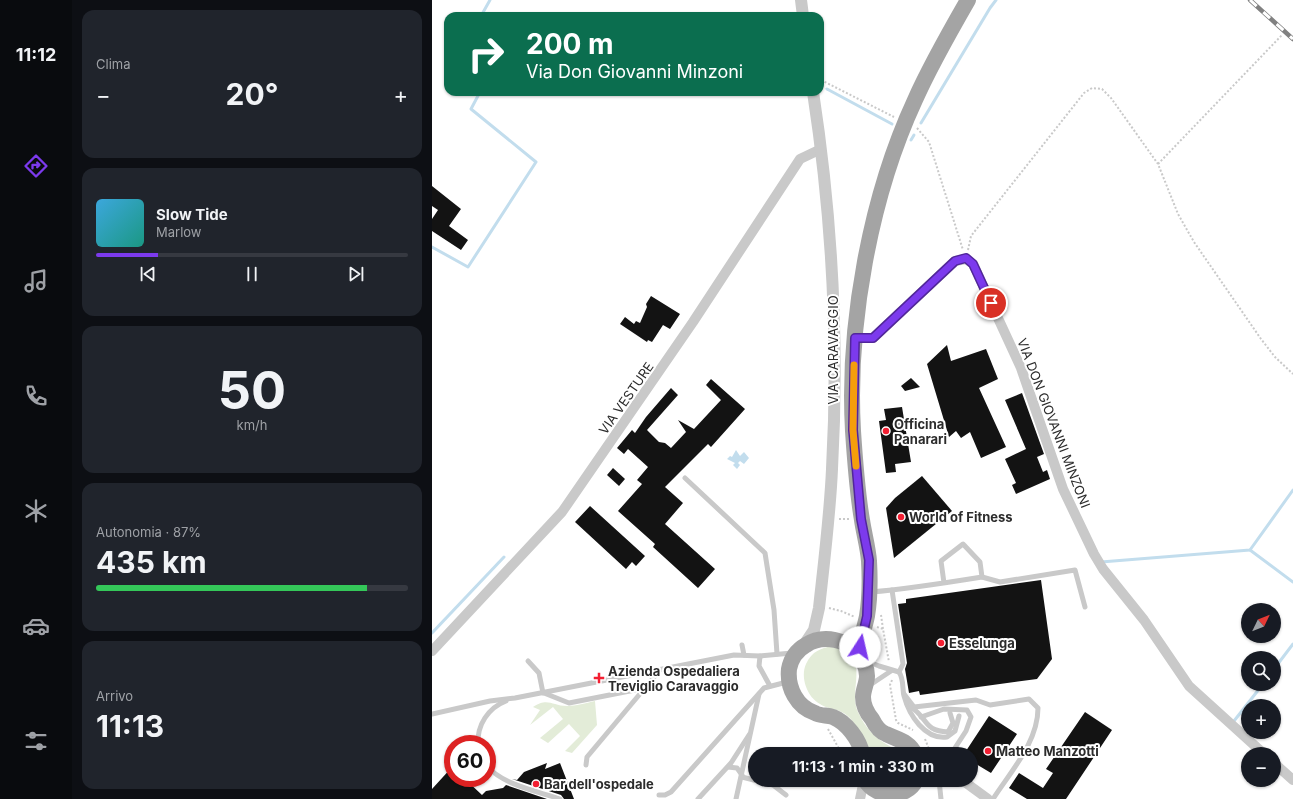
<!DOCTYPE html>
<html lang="it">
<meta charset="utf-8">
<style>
body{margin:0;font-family:Inter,sans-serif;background:#20242c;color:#f1f3f6;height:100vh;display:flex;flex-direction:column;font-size:15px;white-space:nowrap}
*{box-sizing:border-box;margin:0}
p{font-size:13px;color:#9ea1a6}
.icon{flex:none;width:22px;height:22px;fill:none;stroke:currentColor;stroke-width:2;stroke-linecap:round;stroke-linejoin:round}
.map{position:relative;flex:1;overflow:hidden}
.sheet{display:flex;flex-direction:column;gap:10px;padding:10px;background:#0d0f14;width:360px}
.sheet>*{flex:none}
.guide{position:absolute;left:12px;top:12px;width:380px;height:84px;border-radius:12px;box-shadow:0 1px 3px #0004;background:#0b6e4f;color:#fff;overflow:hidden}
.needle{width:26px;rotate:47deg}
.tools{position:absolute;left:809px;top:603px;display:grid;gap:8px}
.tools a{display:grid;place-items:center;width:40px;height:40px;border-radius:50%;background:#171b24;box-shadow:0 1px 3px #0004;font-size:20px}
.speed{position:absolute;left:12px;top:735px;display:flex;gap:8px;font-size:20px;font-weight:700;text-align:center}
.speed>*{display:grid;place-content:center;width:52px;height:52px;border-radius:50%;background:#171b24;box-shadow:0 1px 3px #0004;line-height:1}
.speed .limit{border:6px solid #d22;background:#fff;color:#111}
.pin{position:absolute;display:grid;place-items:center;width:34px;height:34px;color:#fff;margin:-17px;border:2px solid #fff;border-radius:50%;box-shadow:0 1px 4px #0007}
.me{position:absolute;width:44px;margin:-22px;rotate:10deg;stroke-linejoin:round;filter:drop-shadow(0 0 3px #0008)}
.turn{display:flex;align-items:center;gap:14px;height:84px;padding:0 16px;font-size:18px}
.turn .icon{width:52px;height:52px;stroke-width:2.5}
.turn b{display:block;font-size:28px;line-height:34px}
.big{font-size:30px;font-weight:700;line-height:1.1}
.sheet .widget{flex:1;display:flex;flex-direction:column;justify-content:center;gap:6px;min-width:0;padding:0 14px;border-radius:12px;background:#20242c}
.sheet .dial{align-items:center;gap:0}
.dial b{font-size:52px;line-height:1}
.song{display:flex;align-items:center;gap:12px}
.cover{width:48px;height:48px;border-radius:6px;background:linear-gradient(135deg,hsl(200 70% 55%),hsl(170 70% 35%))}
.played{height:4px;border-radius:2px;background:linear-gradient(90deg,#7c3aed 20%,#363941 20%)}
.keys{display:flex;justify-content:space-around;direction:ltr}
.heat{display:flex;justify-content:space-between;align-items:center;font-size:22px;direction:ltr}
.charge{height:6px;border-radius:3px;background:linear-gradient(90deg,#34c759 87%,#363941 0)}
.trip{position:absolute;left:316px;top:747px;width:230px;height:40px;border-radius:20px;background:#171b24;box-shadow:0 1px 3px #0004;font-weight:700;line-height:40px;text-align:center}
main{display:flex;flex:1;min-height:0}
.tabs{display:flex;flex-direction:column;width:72px;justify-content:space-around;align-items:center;background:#090b0e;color:#9ea1a6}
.tabs .icon{width:28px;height:28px}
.tabs .selected{color:#7c3aed}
.tabs b{font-size:18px;color:#f1f3f6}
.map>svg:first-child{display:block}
.green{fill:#e3ecd8}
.water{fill:#c2dded}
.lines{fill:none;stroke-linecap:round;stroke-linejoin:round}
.stream{stroke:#c2dded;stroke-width:3}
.building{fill:#131313}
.path{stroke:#c9c9c9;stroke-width:2;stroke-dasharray:2 2;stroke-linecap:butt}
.service{stroke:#c9c9c9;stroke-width:5}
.minor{stroke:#c9c9c9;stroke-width:10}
.tertiary{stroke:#c9c9c9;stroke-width:12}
.primary{stroke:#a4a4a4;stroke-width:16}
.rail-casing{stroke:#818181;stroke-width:4.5}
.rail{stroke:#fff;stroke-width:3;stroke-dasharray:9;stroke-linecap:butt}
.route-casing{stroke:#51269a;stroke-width:10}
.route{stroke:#7c3aed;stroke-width:7}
.slow{stroke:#f59e0b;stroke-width:7}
.poi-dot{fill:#f31f32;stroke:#fff;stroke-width:1.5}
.labels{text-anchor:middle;stroke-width:4;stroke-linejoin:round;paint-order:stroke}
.street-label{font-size:13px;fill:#2c2c2c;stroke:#fff}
.poi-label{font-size:13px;font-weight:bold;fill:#2c2c2c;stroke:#fff;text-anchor:start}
</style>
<main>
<nav class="tabs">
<b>11:12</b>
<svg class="icon selected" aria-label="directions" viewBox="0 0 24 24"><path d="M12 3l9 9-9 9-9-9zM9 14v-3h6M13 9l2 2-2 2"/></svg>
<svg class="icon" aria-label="music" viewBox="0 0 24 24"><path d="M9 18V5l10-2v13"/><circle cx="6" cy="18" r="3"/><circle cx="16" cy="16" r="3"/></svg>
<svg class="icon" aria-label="phone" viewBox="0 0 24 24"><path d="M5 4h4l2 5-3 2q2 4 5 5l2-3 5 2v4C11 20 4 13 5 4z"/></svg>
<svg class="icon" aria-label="climate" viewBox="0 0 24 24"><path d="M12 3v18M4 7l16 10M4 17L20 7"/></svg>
<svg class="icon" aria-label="car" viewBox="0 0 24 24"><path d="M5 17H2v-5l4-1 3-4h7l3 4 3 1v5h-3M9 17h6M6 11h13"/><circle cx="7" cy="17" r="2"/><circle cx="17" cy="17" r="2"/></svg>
<svg class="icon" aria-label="filters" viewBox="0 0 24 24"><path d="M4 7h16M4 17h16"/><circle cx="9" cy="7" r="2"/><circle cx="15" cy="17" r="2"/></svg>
</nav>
<section class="sheet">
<div class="widget"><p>Clima</p>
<div class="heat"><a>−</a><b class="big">20°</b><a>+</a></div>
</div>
<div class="widget">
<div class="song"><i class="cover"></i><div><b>Slow Tide</b><p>Marlow</p></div></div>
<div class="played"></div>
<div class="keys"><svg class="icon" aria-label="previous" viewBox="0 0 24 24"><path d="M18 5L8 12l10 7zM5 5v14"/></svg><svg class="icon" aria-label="pause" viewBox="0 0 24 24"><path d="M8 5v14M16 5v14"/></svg><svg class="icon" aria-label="next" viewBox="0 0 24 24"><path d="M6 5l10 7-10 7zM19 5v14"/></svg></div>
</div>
<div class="widget dial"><b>50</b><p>km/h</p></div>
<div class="widget"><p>Autonomia · 87%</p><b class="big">435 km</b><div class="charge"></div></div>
<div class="widget"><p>Arrivo</p><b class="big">11:13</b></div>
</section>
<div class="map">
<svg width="861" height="799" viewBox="0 0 861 799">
<rect width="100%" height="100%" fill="#fff"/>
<!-- green -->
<g class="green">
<path d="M401 646C442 660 414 688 427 714 433 727 442 737 454 744 460 748 464 749 469 754H437C432 742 427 728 418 718 407 707 399 711 388 704 375 697 368 677 374 664 380 651 389 648 401 646Z"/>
<path d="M163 701 165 725 140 753 133 751 148 736 137 724 116 743 108 738 131 719 121 707 98 725 108 710 101 707C116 697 120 706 135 706 144 706 154 703 163 701Z"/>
<polygon points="442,780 471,780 465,787 454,789"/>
</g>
<!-- water -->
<polygon class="water" points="304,450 308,456 312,452 317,458 312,464 308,461 306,463 308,465 305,469 301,465 303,463 295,459 298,456 300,457"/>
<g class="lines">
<!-- stream -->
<g class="stream">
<polyline points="49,16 58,0"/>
<polyline points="395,89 460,124"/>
<polyline points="489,123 558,8 564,0"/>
<polyline points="479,140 482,135"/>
<polyline points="0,247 36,267 104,162 39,109 48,92"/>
<polyline points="818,550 861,582"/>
<polyline points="669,562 818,550 861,490"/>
<polyline points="0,633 72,557"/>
<polyline points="842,669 861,644"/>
<polyline points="802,721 831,684"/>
</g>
</g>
<!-- building -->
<g class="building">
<polygon points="0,186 29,209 17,226 36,240 29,250 0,231 0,219 6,210 0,206"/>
<polygon points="219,296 248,314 238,329 231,325 220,342 216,340 215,342 188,324 193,317 202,324 204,321 208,323 215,307 214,304"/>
<polygon points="515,345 519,361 554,349 566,379 547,388 574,447 549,458 538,432 529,438 524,431 517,437 495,364"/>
<polygon points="479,378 488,387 473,391 469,386"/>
<polygon points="279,379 313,409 279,447 276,444 233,487 251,503 233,524 283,569 266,588 221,547 223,544 186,511 210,484 205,480 216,467 196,449 192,454 185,448 200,430 203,433 214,417 239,388 246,395 215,430 227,442 233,443 239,448 254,432 246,420 262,429 289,400 274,385"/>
<polygon points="590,393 612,454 605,457 611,472 615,470 618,479 584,494 580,485 584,483 573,459 594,449 573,400"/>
<polygon points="470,407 479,462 463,464 464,472 454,473 447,421 454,420 452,409"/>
<polygon points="181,468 193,479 187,486 175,475"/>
<polygon points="490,476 520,511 462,558 454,508 463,498"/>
<polygon points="158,506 213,556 204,566 200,562 194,569 143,522"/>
<polygon points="609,580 620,659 605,679 488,695 487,691 477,693 473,669 475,663 466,604 474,603 474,599"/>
<polygon points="653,712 680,730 634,799 595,799 577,788 587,773 611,788 621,773 614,769"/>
<polygon points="557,716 585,734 559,773 539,761 539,754 532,754"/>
<polygon points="115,763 113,769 128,763 142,799 132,799 129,795 80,779 85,780 92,772"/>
<polygon points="21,766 21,778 32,778 50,795 54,791 71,788 74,785 115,799 0,799 0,789"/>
</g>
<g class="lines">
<!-- path -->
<g class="path">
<polyline points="389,80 462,117"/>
<polyline points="485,128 497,142 531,250"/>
<polyline points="726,164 850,35"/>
<polyline points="536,250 539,236 652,93 660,88 670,89 679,98 726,164 746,214 762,242 829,339 843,357 861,374"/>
<polyline points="407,519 418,519"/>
<polyline points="397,608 409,611 423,617"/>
<polyline points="449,615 451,629"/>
<polyline points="445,627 451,629 457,662"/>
<polyline points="460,680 458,685 464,720 466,723 481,730"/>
<polyline points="396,729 410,754"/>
<polyline points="493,739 499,754"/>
</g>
<!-- service -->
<g class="service">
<polyline points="253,478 333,553 342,610 345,654"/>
<polyline points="550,577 568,582 643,570 653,607"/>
<polyline points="460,590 471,664 467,672"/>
<path d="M439 592C476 589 513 583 550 577L548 562 531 544 509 561 512 583"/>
<polyline points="310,645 312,655"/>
<polyline points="328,656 327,666 338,686"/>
<polyline points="96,661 107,673 111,693"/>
<path d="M435 661 447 666 467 672C472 679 470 688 472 696 477 715 493 740 515 737L523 731 527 716"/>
<polyline points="438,685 459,671"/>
<polyline points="112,693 137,703 213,688"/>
<path d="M472 694 482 707 544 700 558 705 597 699 606 708C606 742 579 771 561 799"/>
<path d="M479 707C497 719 491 731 516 732L521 723 518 713"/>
<polyline points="0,714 58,701 83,698 302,655 328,656 360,653"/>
<polyline points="489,717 512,709 535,710 539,717 534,731 519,754"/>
<path d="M46 744C45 725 56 708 74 701"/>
<polyline points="154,765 155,757 228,670"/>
<path d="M55 766C71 785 105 791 128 799"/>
<polyline points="296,767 305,768 310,775"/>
<polyline points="310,777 341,785 354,795"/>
<polyline points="507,780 509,799"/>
<polyline points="227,795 233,795 239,792 332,688 355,682"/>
<polyline points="266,799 299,763 317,735"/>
<polyline points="304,799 327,694"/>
</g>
<!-- minor -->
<g class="minor">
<polyline points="423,338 441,338 523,261 534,259 541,264 589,368 631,489 662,554 671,569 712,620 757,686 832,754"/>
<polyline points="0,651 130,512 261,322 368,159 389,149"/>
<polyline points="842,763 861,780"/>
<polyline points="530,780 556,799"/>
<polyline points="428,799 432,780"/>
</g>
<!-- tertiary -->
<g class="tertiary">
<polyline points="369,0 371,16"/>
<path d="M372 645 382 630 387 608C392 562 398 515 400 469 407 343 400 216 381 92"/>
</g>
<!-- primary -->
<g class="primary">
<path d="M430 659C426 643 432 631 435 616 438 598 438 578 437 561 436 547 432 534 430 520 425 491 423 461 421 431 415 325 438 197 483 100 498 66 517 33 536 0"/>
<path d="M430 754C428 740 414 722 401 717 395 715 388 716 383 713 365 707 355 688 357 669 359 659 365 650 374 645 383 639 393 638 403 640 419 643 435 659 435 676 435 683 431 690 431 697 431 705 435 713 440 719 443 725 448 732 454 734 466 740 477 741 483 754"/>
<path d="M433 780C444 799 475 799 484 780"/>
</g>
<!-- rail casing -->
<g class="rail-casing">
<polyline id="rail" points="818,0 861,39"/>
</g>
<!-- rail -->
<use href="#rail" class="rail"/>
</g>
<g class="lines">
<!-- route casing -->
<g class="route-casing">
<polyline id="route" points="428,647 435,616 437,560 429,519 421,430 423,338 441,338 523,261 534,258 541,264 559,303"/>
</g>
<!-- route -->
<use href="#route" class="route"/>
<!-- slow -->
<polyline class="slow" points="422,365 421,430 424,466"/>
</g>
<!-- markers -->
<g class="poi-dot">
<circle cx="454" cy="431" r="4"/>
<circle cx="469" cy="517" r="4"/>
<circle cx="509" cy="643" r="4"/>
<path d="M165 672h4v4h4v4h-4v4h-4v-4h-4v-4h4z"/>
<circle cx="556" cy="751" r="4"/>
<circle cx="104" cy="784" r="4"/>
</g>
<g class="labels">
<!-- street labels -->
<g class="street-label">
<text transform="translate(401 350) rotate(-90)" y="5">VIA CARAVAGGIO</text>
<text transform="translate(194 398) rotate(-55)" y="5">VIA VESTURE</text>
<text transform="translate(622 423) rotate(69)" y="5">VIA DON GIOVANNI MINZONI</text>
</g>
<!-- poi labels -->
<g class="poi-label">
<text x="462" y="429">Officina<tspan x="462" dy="15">Panarari</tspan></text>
<text x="477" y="522">World of Fitness</text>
<text x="517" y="648">Esselunga</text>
<text x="176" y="676">Azienda Ospedaliera<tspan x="176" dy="15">Treviglio Caravaggio</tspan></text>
<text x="564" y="756">Matteo Manzotti</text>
<text x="112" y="789">Bar dell'ospedale</text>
</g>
</g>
</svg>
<div class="tools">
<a><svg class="needle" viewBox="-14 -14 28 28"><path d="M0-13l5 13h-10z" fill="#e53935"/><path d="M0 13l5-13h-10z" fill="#9ea1a6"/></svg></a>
<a><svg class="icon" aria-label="search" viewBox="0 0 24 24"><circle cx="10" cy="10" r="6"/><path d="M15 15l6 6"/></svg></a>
<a>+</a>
<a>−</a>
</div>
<div class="speed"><div class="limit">60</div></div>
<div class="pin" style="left:559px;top:303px;background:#d93025"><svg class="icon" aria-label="arrive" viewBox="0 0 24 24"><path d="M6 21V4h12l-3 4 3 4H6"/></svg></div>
<svg class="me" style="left:428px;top:647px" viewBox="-20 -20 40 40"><circle r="19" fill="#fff"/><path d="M0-13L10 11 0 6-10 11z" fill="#7c3aed"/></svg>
<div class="trip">11:13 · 1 min · 330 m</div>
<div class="guide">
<div class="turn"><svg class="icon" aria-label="right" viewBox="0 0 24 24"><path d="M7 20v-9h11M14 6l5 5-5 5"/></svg><div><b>200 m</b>Via Don Giovanni Minzoni</div></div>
</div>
</div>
</main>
